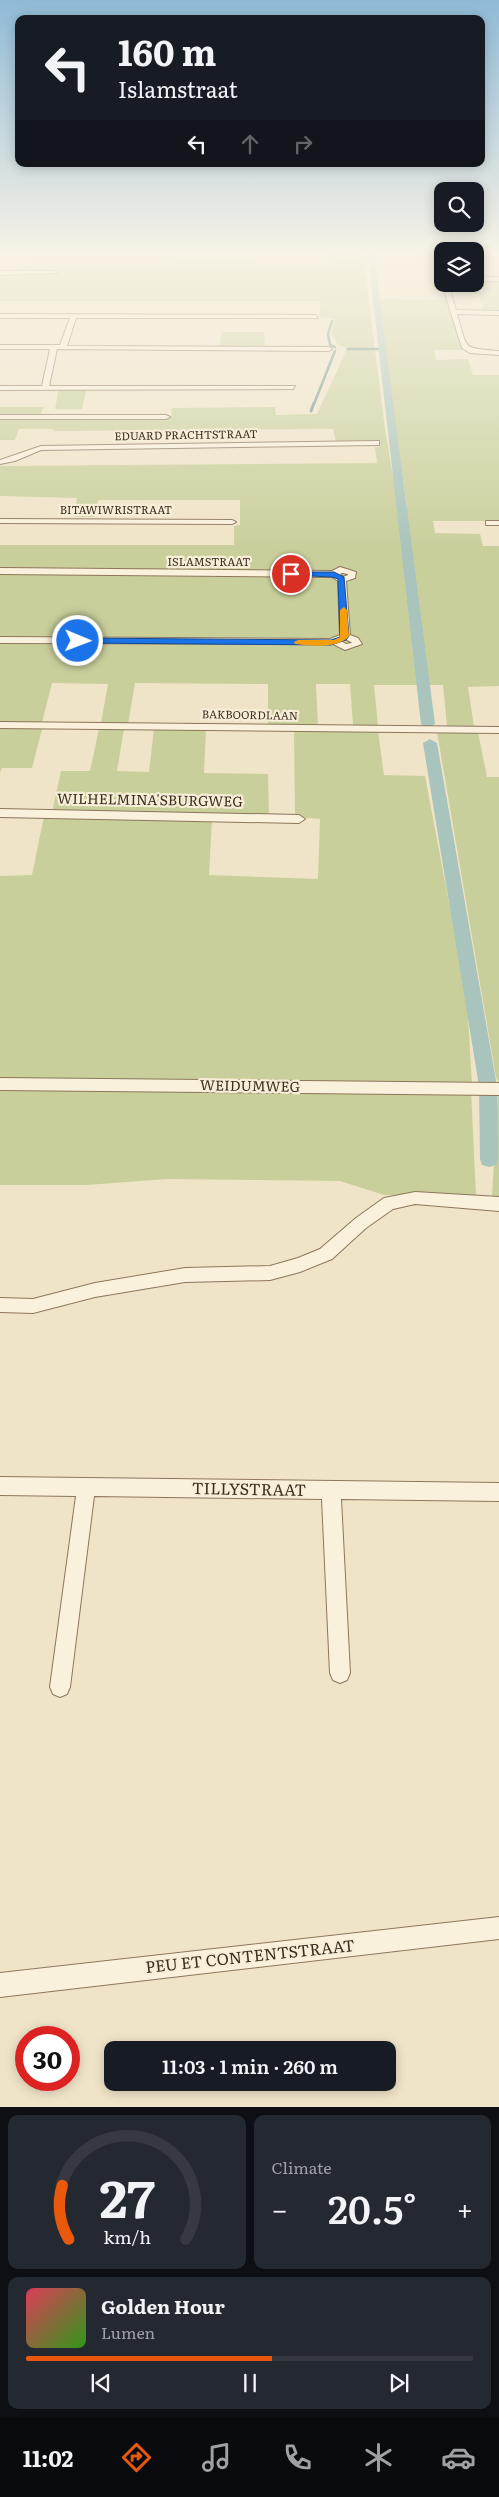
<!DOCTYPE html>
<meta charset="utf-8">
<style>
body{margin:0;font-family:Literata,serif;background:#242831;color:#f1f3f6;height:100vh;display:flex;flex-direction:column;font-size:19px;white-space:nowrap}
*{box-sizing:border-box;margin:0}
p{font-size:16px;color:#9ea1a6}
.icon{flex:none;width:28px;height:28px;fill:none;stroke:currentColor;stroke-width:2;stroke-linecap:round;stroke-linejoin:round}
.map{position:relative;height:2107px;overflow:hidden}
.details{display:flex;flex-direction:column;gap:8px;padding:8px;background:#0d0f14;flex:1}
.details>*{flex:none}
.hud{position:absolute;left:15px;top:15px;width:470px;height:152px;border-radius:10px;box-shadow:0 2px 12px #0003;background:#171b24;color:#f1f3f6;overflow:hidden}
.fabs{position:absolute;left:434px;top:182px;display:grid;gap:10px}
.fabs a{display:grid;place-items:center;width:50px;height:50px;border-radius:10px;background:#171b24;box-shadow:0 2px 12px #0003;font-size:25px}
.speed{position:absolute;left:15px;top:2026px;display:flex;gap:10px;font-size:25px;font-weight:700;text-align:center}
.speed>*{display:grid;place-content:center;width:65px;height:65px;border-radius:50%;background:#171b24;box-shadow:0 2px 12px #0003;line-height:1}
.speed .limit{border:8px solid #d22;background:#fff;color:#111}
.pin{position:absolute;display:grid;place-items:center;width:42px;height:42px;color:#fff;margin:-21px;border:2px solid #fff;border-radius:50%;box-shadow:0 1px 5px #0007}
.me{position:absolute;width:55px;margin:-28px;rotate:91deg;stroke-linejoin:round;filter:drop-shadow(0 0 4px #0008)}
.turn{display:flex;align-items:center;gap:18px;height:105px;padding:0 20px;font-size:22px}
.turn .icon{width:65px;height:65px;stroke-width:2.5}
.turn b{display:block;font-size:35px;line-height:42px}
.lanes{display:flex;align-items:center;height:48px;padding:0 20px;background:#0003;justify-content:center;gap:25px;direction:ltr}
.lanes .off{opacity:.35}
.big{font-size:38px;font-weight:600;line-height:1.1}
.details .widget{flex:1;display:flex;flex-direction:column;justify-content:center;gap:8px;min-width:0;padding:0 18px;border-radius:10px;background:#242831}
.details .dial{align-items:center;gap:0}
.dial svg{height:130px;overflow:visible;fill:none;stroke:#363941;stroke-width:7;stroke-linecap:round;text-anchor:middle}
.dial text{fill:#f1f3f6;stroke:none}
.song{display:flex;align-items:center;gap:15px}
.cover{width:60px;height:60px;border-radius:8px;background:linear-gradient(135deg,hsl(350 70% 55%),hsl(110 70% 35%))}
.played{height:5px;border-radius:2px;background:linear-gradient(90deg,#ea580c 55%,#363941 55%)}
.keys{display:flex;justify-content:space-around;direction:ltr}
.heat{display:flex;justify-content:space-between;align-items:center;font-size:28px;direction:ltr}
.details .tiles{flex:1;display:grid;gap:8px;grid-template-columns:1fr 1fr}
.widget:last-child{grid-column:span 2}
.trip{position:absolute;left:104px;top:2041px;width:292px;height:50px;border-radius:10px;background:#171b24;box-shadow:0 2px 12px #0003;font-weight:600;line-height:50px;text-align:center}
.menu{display:flex;height:80px;justify-content:space-around;align-items:center;background:#090b0e;color:#9ea1a6}
.menu .icon{width:35px;height:35px}
.menu .on{color:#ea580c}
.menu b{font-size:22px;color:#f1f3f6}
.map>svg:first-child{display:block}
.green{fill:#c9cf9b}
.lines{fill:none;stroke-linecap:round;stroke-linejoin:round}
.stream-far1{stroke:#6f938a;stroke-width:2.5}
.stream{stroke:#6f938a;stroke-width:3}
.canal{fill:#a9c4bc;fill-rule:evenodd}
.minor-casing{stroke:#8d765c;stroke-width:2}
.minor{fill:#faf1dc;fill-rule:evenodd}
.route{fill:#1a73e8;stroke:#114b97}
.slow{fill:#f59e0b}
.labels{text-anchor:middle;stroke-width:4.5;stroke-linejoin:round;paint-order:stroke}
.far-street-label{font-size:11px;fill:#3d2e20;stroke:#f7eed8}
.street-label{font-size:14px;fill:#3d2e20;stroke:#f7eed8}
.near-street-label{font-size:16px;fill:#3d2e20;stroke:#f7eed8}
</style>
<div class="map">
<svg width="499" height="2107" viewBox="0 0 499 2107">
<rect width="100%" height="100%" fill="#f0e4c8"/>
<!-- green -->
<g class="green">
<polygon points="330,255 363,255 385,429 398,506 407,506 377,299 446,300 463,350 434,350 436,360 468,359 473,375 499,375 499,521 433,521 435,533 480,534 483,546 499,546 499,686 468,687 474,727 447,726 443,685 374,685 378,726 353,725 350,684 316,684 318,726 268,725 268,684 135,683 128,724 101,723 108,684 52,683 42,723 0,723 0,545 234,545 234,526 240,525 240,500 98,500 94,517 74,517 77,498 0,496 0,466 377,463 375,447 379,447 378,442 336,443 333,429 53,431 53,429 19,429 15,440 0,440 0,419 171,418 172,408 275,407 276,415 317,414 346,351 345,347 338,345 331,334 335,319 319,316 321,301 0,301 0,273 16,273 19,266 30,266 31,263 256,262 256,264 330,264"/>
<polygon points="499,281 499,312 485,312 478,294 456,294 452,284"/>
<polygon points="221,332 264,332 265,347 220,347"/>
<polygon points="87,387 82,409 55,409 59,388"/>
<polygon points="0,407 44,407 40,415 0,416"/>
<polygon points="0,728 42,729 32,768 2,768 0,773"/>
<polygon points="99,729 124,729 117,771 149,772 154,729 206,729 204,773 268,774 269,816 52,812 61,771 90,771"/>
<polygon points="294,730 378,731 384,775 425,776 467,998 472,1085 0,1081 0,876 32,875 44,816 212,819 209,875 318,879 320,819 295,817"/>
<polygon points="437,732 478,732 487,777 499,777 499,1083 496,1077"/>
<polygon points="0,1087 471,1090 476,1196 384,1195 340,1181 167,1179 87,1185 0,1185"/>
<polygon points="498,1093 499,1093 499,1196 492,1196"/>
</g>
<g class="lines">
<!-- stream-far1 -->
<g class="stream-far1">
<polyline points="332,321 328,334 330,345 335,347"/>
<polyline points="348,349 381,349"/>
<polyline points="314,404 335,351"/>
</g>
<!-- stream -->
<polyline class="stream" points="311,411 314,403"/>
<!-- canal -->
<g class="canal">
<polygon points="368,255 374,255 435,724 428,728 421,724"/>
<polygon points="430,739 437,743 497,1086 498,1159 496,1165 489,1167 482,1165 480,1159 479,1086 423,743"/>
</g>
<!-- minor casing -->
<g class="minor-casing">
<g id="minor">
<polygon points="433,255 439,255 442,278 439,276"/>
<polygon points="0,271 54,271 57,273 0,275"/>
<rect x="475" y="277" width="24" height="4"/>
<path d="M442 284H448L456 310 499 311V315L457 314C468 350 461 348 499 351V355L470 353 462 348Z"/>
<polygon points="0,314 316,315 318,318 76,318 67,346 329,347 332,349 329,351 57,349 49,386 295,386 293,389 0,390 0,386 42,386 50,349 0,349 0,345 60,345 70,318 0,318"/>
<polygon points="0,415 166,415 170,417 166,419 0,419"/>
<polygon points="376,441 379,441 379,445 41,450 15,461 0,464 0,460 41,446"/>
<polygon points="0,519 232,520 236,522 232,524 0,523"/>
<rect x="486" y="521" width="13" height="4"/>
<path d="M340 567 356 572 355 578 346 581 350 635 358 638 362 644 345 650 333 644 0 643V637L330 639 340 635 338 581 332 577 0 574V568L332 571ZM342 573 348 574V575L343 577 340 574ZM345 639 351 642 352 643 346 644 341 641Z"/>
<polygon points="0,722 499,727 499,733 0,728"/>
<polygon points="0,809 299,815 305,819 299,823 0,817"/>
<polygon points="0,1078 499,1083 499,1095 0,1090"/>
<polygon points="415,1192 499,1197 499,1211 415,1204 393,1209 366,1228 332,1259 300,1272 270,1280 185,1282 95,1297 33,1313 0,1312 0,1298 33,1299 95,1283 185,1268 270,1266 298,1258 320,1249 356,1218 384,1198"/>
<polygon points="0,1477 499,1483 499,1501 341,1499 350,1673 347,1680 340,1683 333,1680 330,1673 322,1499 94,1496 70,1687 67,1694 60,1697 53,1694 50,1687 76,1496 0,1495"/>
<polygon points="499,1917 499,1939 0,1997 0,1973"/>
</g>
</g>
<!-- minor -->
<use href="#minor" class="minor"/>
</g>
<!-- sky -->
<linearGradient id="sky" x2="0" y2="1"><stop stop-color="#8fbad6"/><stop offset="0.46" stop-color="#f8f3e6"/><stop offset="1" stop-color="#f8f3e6" stop-opacity="0"/></linearGradient>
<rect width="499" height="550" fill="url(#sky)"/>
<!-- route -->
<polygon class="route" points="291,572 334,572 344,577 349,636 346,640 331,645 78,643 74,641 78,638 331,640 340,637 338,579 332,577 289,575"/>
<!-- slow -->
<path class="slow" d="M344 607 347 610 349 636C339 649 310 646 295 644L294 642 298 640H334L340 637V610Z"/>
<g class="labels">
<!-- far-street labels -->
<g class="far-street-label">
<text transform="translate(186 435) rotate(-1)" y="4">EDUARD PRACHTSTRAAT</text>
<text x="116" y="514">BITAWIWRISTRAAT</text>
<text x="209" y="566">ISLAMSTRAAT</text>
<text transform="translate(250 715) rotate(1)" y="4">BAKBOORDLAAN</text>
</g>
<!-- street labels -->
<g class="street-label">
<text transform="translate(150 800) rotate(1)" y="5">WILHELMINA'SBURGWEG</text>
<text transform="translate(250 1086) rotate(1)" y="5">WEIDUMWEG</text>
</g>
<!-- near-street labels -->
<g class="near-street-label">
<text transform="translate(249 1489) rotate(1)" y="6">TILLYSTRAAT</text>
<text transform="translate(250 1956) rotate(-6)" y="6">PEU ET CONTENTSTRAAT</text>
</g>
</g>
</svg>
<div class="fabs">
<a><svg class="icon" aria-label="search" viewBox="0 0 24 24"><circle cx="10" cy="10" r="6"/><path d="M15 15l6 6"/></svg></a>
<a><svg class="icon" aria-label="layers" viewBox="0 0 24 24"><path d="M12 4l9 5-9 5-9-5zM3 14l9 5 9-5"/></svg></a>
</div>
<div class="speed"><div class="limit">30</div></div>
<div class="pin" style="left:291px;top:574px;background:#d93025"><svg class="icon" aria-label="arrive" viewBox="0 0 24 24"><path d="M6 21V4h12l-3 4 3 4H6"/></svg></div>
<svg class="me" style="left:78px;top:641px" viewBox="-20 -20 40 40"><circle r="17" fill="#1a73e8" stroke="#fff" stroke-width="3"/><path d="M0-11L8 9 0 5-8 9z" fill="#fff"/></svg>
<div class="trip">11:03 · 1 min · 260 m</div>
<div class="hud">
<div class="turn"><svg class="icon" aria-label="left" viewBox="0 0 24 24"><path d="M17 20v-9H6M10 6l-5 5 5 5"/></svg><div><b>160 m</b>Islamstraat</div></div>
<div class="lanes"><svg class="icon" aria-label="left" viewBox="0 0 24 24"><path d="M17 20v-9H6M10 6l-5 5 5 5"/></svg><svg class="icon off" aria-label="ahead" viewBox="0 0 24 24"><path d="M12 20V5M6 11l6-6 6 6"/></svg><svg class="icon off" aria-label="right" viewBox="0 0 24 24"><path d="M7 20v-9h11M14 6l5 5-5 5"/></svg></div>
</div>
</div>
<section class="details">
<div class="tiles">
<div class="widget dial"><svg viewBox="0 0 100 80">
<path d="M14 69A42 42 0 1 1 86 69"/>
<path d="M14 69A42 42 0 0 1 10 36" stroke="#ea580c"/>
<text x="50" y="56" font-size="32" font-weight="700">27</text>
<text x="50" y="72" font-size="11">km/h</text>
</svg></div>
<div class="widget"><p>Climate</p>
<div class="heat"><a>−</a><b class="big">20.5°</b><a>+</a></div>
</div>
<div class="widget">
<div class="song"><i class="cover"></i><div><b>Golden Hour</b><p>Lumen</p></div></div>
<div class="played"></div>
<div class="keys"><svg class="icon" aria-label="previous" viewBox="0 0 24 24"><path d="M18 5L8 12l10 7zM5 5v14"/></svg><svg class="icon" aria-label="pause" viewBox="0 0 24 24"><path d="M8 5v14M16 5v14"/></svg><svg class="icon" aria-label="next" viewBox="0 0 24 24"><path d="M6 5l10 7-10 7zM19 5v14"/></svg></div>
</div>
</div>
</section>
<nav class="menu">
<b>11:02</b>
<svg class="icon on" aria-label="directions" viewBox="0 0 24 24"><path d="M12 3l9 9-9 9-9-9zM9 14v-3h6M13 9l2 2-2 2"/></svg>
<svg class="icon" aria-label="music" viewBox="0 0 24 24"><path d="M9 18V5l10-2v13"/><circle cx="6" cy="18" r="3"/><circle cx="16" cy="16" r="3"/></svg>
<svg class="icon" aria-label="phone" viewBox="0 0 24 24"><path d="M5 4h4l2 5-3 2q2 4 5 5l2-3 5 2v4C11 20 4 13 5 4z"/></svg>
<svg class="icon" aria-label="climate" viewBox="0 0 24 24"><path d="M12 3v18M4 7l16 10M4 17L20 7"/></svg>
<svg class="icon" aria-label="car" viewBox="0 0 24 24"><path d="M5 17H2v-5l4-1 3-4h7l3 4 3 1v5h-3M9 17h6M6 11h13"/><circle cx="7" cy="17" r="2"/><circle cx="17" cy="17" r="2"/></svg>
</nav>
